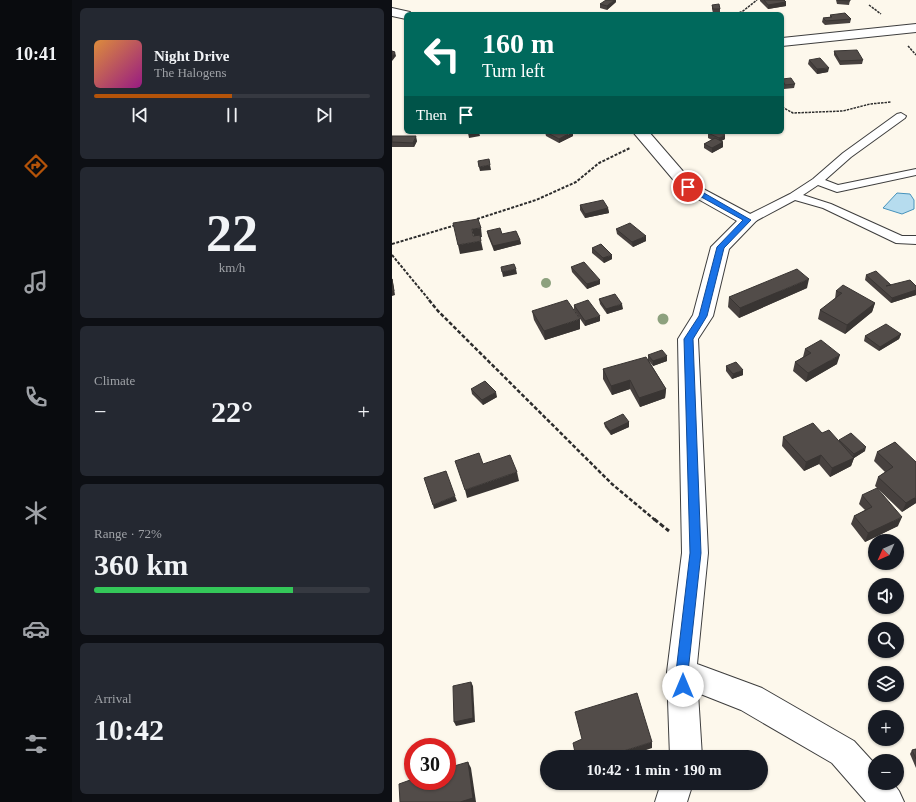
<!DOCTYPE html>
<meta charset="utf-8">
<style>
body{margin:0;font-family:Georgia,serif;background:#242831;color:#f1f3f6;height:100vh;display:flex;flex-direction:column;font-size:15px;white-space:nowrap}
*{box-sizing:border-box;margin:0}
p{font-size:13px;color:#9ea1a6}
.icon{flex:none;width:22px;height:22px;fill:none;stroke:currentColor;stroke-width:2;stroke-linecap:round;stroke-linejoin:round}
.map{position:relative;flex:1;overflow:hidden}
.sheet{display:flex;flex-direction:column;gap:8px;padding:8px;background:#0d0f14;width:320px}
.sheet>*{flex:none}
.guide{position:absolute;left:12px;top:12px;width:380px;height:122px;border-radius:6px;box-shadow:0 1px 3px #0004;background:#00695c;color:#fff;overflow:hidden}
.needle{width:26px;rotate:225deg}
.controls{position:absolute;left:476px;top:534px;display:grid;gap:8px}
.controls a{display:grid;place-items:center;width:36px;height:36px;border-radius:50%;background:#171b24;box-shadow:0 1px 3px #0004;font-size:20px}
.speed{position:absolute;left:12px;top:738px;display:flex;gap:8px;font-size:20px;font-weight:700;text-align:center}
.speed>*{display:grid;place-content:center;width:52px;height:52px;border-radius:50%;background:#171b24;box-shadow:0 1px 3px #0004;line-height:1}
.speed .limit{border:6px solid #d22;background:#fff;color:#111}
.pin{position:absolute;display:grid;place-items:center;width:34px;height:34px;color:#fff;margin:-17px;border:2px solid #fff;border-radius:50%;box-shadow:0 1px 4px #0007}
.me{position:absolute;width:44px;margin:-22px;rotate:0deg;stroke-linejoin:round;filter:drop-shadow(0 0 3px #0008)}
.turn{display:flex;align-items:center;gap:14px;height:84px;padding:0 12px;font-size:18px}
.turn .icon{width:52px;height:52px;stroke-width:2.5}
.turn b{display:block;font-size:28px;line-height:34px}
.then{display:flex;align-items:center;height:38px;padding:0 12px;background:#0003;gap:8px;font-size:15px}
.big{font-size:30px;font-weight:600;line-height:1.1}
.sheet .widget{flex:1;display:flex;flex-direction:column;justify-content:center;gap:6px;min-width:0;padding:0 14px;border-radius:6px;background:#242831}
.sheet .dial{align-items:center;gap:0}
.dial b{font-size:52px;line-height:1}
.song{display:flex;align-items:center;gap:12px}
.cover{width:48px;height:48px;border-radius:6px;background:linear-gradient(135deg,hsl(30 70% 55%),hsl(310 70% 35%))}
.played{height:4px;border-radius:2px;background:linear-gradient(90deg,#b45309 50%,#363941 50%)}
.keys{display:flex;justify-content:space-around;direction:ltr}
.heat{display:flex;justify-content:space-between;align-items:center;font-size:22px;direction:ltr}
.charge{height:6px;border-radius:3px;background:linear-gradient(90deg,#34c759 72%,#363941 0)}
.trip{position:absolute;left:148px;top:750px;width:228px;height:40px;border-radius:20px;background:#171b24;box-shadow:0 1px 3px #0004;font-weight:600;line-height:40px;text-align:center}
main{display:flex;flex:1;min-height:0}
.dock{display:flex;flex-direction:column;width:72px;justify-content:space-around;align-items:center;background:#090b0e;color:#9ea1a6}
.dock .icon{width:28px;height:28px}
.dock .selected{color:#b45309}
.dock b{font-size:18px;color:#f1f3f6}
.map>svg:first-child{display:block}
.water{fill:#b6dcee;stroke:#4793bc}
.lines{fill:none;stroke-linecap:round;stroke-linejoin:round}
.service-casing{stroke:#3e3e3e;stroke-width:2}
.minor-casing{stroke:#3e3e3e;stroke-width:2}
.path-far3{stroke:#2d2d2d;stroke-width:1.5;stroke-dasharray:2.5 1;stroke-linecap:butt}
.path-far2{stroke:#2d2d2d;stroke-width:2;stroke-dasharray:3 1.5;stroke-linecap:butt}
.path-far1{stroke:#2d2d2d;stroke-width:2.5;stroke-dasharray:4 2;stroke-linecap:butt}
.path{stroke:#2d2d2d;stroke-width:3;stroke-dasharray:5 2.5;stroke-linecap:butt}
.service{fill:#fff;fill-rule:evenodd}
.minor{fill:#fff;fill-rule:evenodd}
.tree{fill:#8da17e}
.wall{fill:#47413f}
.shaded-wall{fill:#393533}
.building{fill:#524c49;stroke:#393533}
.route{fill:#1a73e8;stroke:#114b97}
</style>
<main>
<nav class="dock">
<b>10:41</b>
<svg class="icon selected" aria-label="directions" viewBox="0 0 24 24"><path d="M12 3l9 9-9 9-9-9zM9 14v-3h6M13 9l2 2-2 2"/></svg>
<svg class="icon" aria-label="music" viewBox="0 0 24 24"><path d="M9 18V5l10-2v13"/><circle cx="6" cy="18" r="3"/><circle cx="16" cy="16" r="3"/></svg>
<svg class="icon" aria-label="phone" viewBox="0 0 24 24"><path d="M5 4h4l2 5-3 2q2 4 5 5l2-3 5 2v4C11 20 4 13 5 4z"/></svg>
<svg class="icon" aria-label="climate" viewBox="0 0 24 24"><path d="M12 3v18M4 7l16 10M4 17L20 7"/></svg>
<svg class="icon" aria-label="car" viewBox="0 0 24 24"><path d="M5 17H2v-5l4-1 3-4h7l3 4 3 1v5h-3M9 17h6M6 11h13"/><circle cx="7" cy="17" r="2"/><circle cx="17" cy="17" r="2"/></svg>
<svg class="icon" aria-label="filters" viewBox="0 0 24 24"><path d="M4 7h16M4 17h16"/><circle cx="9" cy="7" r="2"/><circle cx="15" cy="17" r="2"/></svg>
</nav>
<section class="sheet">
<div class="widget">
<div class="song"><i class="cover"></i><div><b>Night Drive</b><p>The Halogens</p></div></div>
<div class="played"></div>
<div class="keys"><svg class="icon" aria-label="previous" viewBox="0 0 24 24"><path d="M18 5L8 12l10 7zM5 5v14"/></svg><svg class="icon" aria-label="pause" viewBox="0 0 24 24"><path d="M8 5v14M16 5v14"/></svg><svg class="icon" aria-label="next" viewBox="0 0 24 24"><path d="M6 5l10 7-10 7zM19 5v14"/></svg></div>
</div>
<div class="widget dial"><b>22</b><p>km/h</p></div>
<div class="widget"><p>Climate</p>
<div class="heat"><a>−</a><b class="big">22°</b><a>+</a></div>
</div>
<div class="widget"><p>Range · 72%</p><b class="big">360 km</b><div class="charge"></div></div>
<div class="widget"><p>Arrival</p><b class="big">10:42</b></div>
</section>
<div class="map">
<svg width="524" height="802" viewBox="0 0 524 802">
<rect width="100%" height="100%" fill="#fdf8ec"/>
<!-- water -->
<polygon class="water" points="505,193 518,194 522,200 522,209 510,214 491,208"/>
<g class="lines">
<!-- service casing -->
<g class="service-casing">
<polygon id="service" points="509,113 514,116 513,118 459,157 433,180 446,185 524,169 524,175 445,192 426,185 411,195 439,204 510,236 524,236 524,244 504,243 431,208 403,200 360,223 352,223 350,220 352,217 398,194 421,179 451,153 505,114"/>
</g>
<!-- minor casing -->
<g class="minor-casing">
<g id="minor">
<polygon points="0,8 18,12 19,14 14,14 14,19 0,16"/>
<polygon points="524,24 524,32 390,46 390,38"/>
<polygon points="241,132 257,132 302,184 362,216 365,220 337,249 321,316 306,339 316,553 305,664 370,688 462,741 483,764 483,783 501,783 507,791 512,802 474,802 440,763 349,710 306,693 310,757 278,757 275,672 290,553 286,339 301,315 319,247 345,221 290,190"/>
<polygon points="269,783 301,783 295,802 263,802"/>
</g>
</g>
<!-- path-far3 -->
<g class="path-far3">
<polyline points="477,5 489,14"/>
<polyline points="344,14 351,11 365,0"/>
<polyline points="516,46 524,55"/>
<polyline points="390,107 401,113 451,111 478,104 499,102"/>
</g>
<!-- path-far2 -->
<g class="path-far2">
<polyline points="85,219 144,200 184,182 207,163 238,148"/>
<polyline points="0,244 64,225"/>
<polyline points="0,255 38,301"/>
</g>
<!-- path-far1 -->
<polyline class="path-far1" points="37,300 46,311 220,484 263,520"/>
<!-- path -->
<polyline class="path" points="262,519 277,531"/>
<!-- service -->
<use href="#service" class="service"/>
<!-- minor -->
<use href="#minor" class="minor"/>
</g>
<!-- trees -->
<g class="tree">
<circle cx="154" cy="283" r="5"/>
<circle cx="271" cy="319" r="5.5"/>
</g>
<!-- wall -->
<g class="wall">
<polygon points="368,0 392,0 394,6 376,9 368,1"/>
<polygon points="444,0 458,0 457,5 445,4"/>
<polygon points="224,2 215,10 208,8 208,4"/>
<polygon points="320,5 328,9 328,13 321,13 320,9"/>
<polygon points="438,15 459,19 458,23 433,25 430,22 431,18 438,17"/>
<polygon points="442,51 471,60 470,64 448,65 442,55"/>
<polygon points="417,60 436,72 425,74 416,64"/>
<polygon points="390,79 403,84 402,88 392,89 390,85"/>
<polygon points="153,132 181,136 167,143 154,136"/>
<polygon points="316,133 333,139 329,141 331,142 331,147 320,153 312,148 312,144 320,140 316,138"/>
<polygon points="0,136 25,141 22,147 0,147"/>
<polygon points="188,205 216,208 217,213 193,218 188,210"/>
<polygon points="224,229 254,241 241,247 225,234"/>
<polygon points="95,231 110,234 128,240 129,244 102,251 96,236"/>
<polygon points="200,248 220,259 212,263 200,253"/>
<polygon points="179,267 208,284 195,289 180,272"/>
<polygon points="474,275 499,285 524,286 524,295 499,303 473,280"/>
<polygon points="415,288 347,318 336,307 337,297"/>
<polygon points="444,291 483,303 480,312 453,334 426,319 428,310 443,299"/>
<polygon points="207,299 231,309 215,314 208,304"/>
<polygon points="182,305 208,321 193,326 182,310"/>
<polygon points="140,311 188,329 153,340 142,320"/>
<polygon points="509,334 507,339 487,351 472,341 473,336"/>
<polygon points="413,349 445,364 414,382 401,371 403,362 411,357"/>
<polygon points="256,355 275,361 261,366 257,361 274,389 273,398 248,407 238,389 220,395 211,379 211,369 256,360"/>
<polygon points="334,366 351,375 340,379 334,371"/>
<polygon points="79,389 105,397 91,405 80,394"/>
<polygon points="237,422 237,427 219,435 213,427 212,423"/>
<polygon points="430,433 447,441 447,440 473,451 462,458 459,466 438,477 427,464 412,471 390,446 391,437"/>
<polygon points="503,442 524,503 510,512 483,486 486,477 493,472 482,461 485,452"/>
<polygon points="470,495 506,526 473,542 459,524 462,516 473,510 467,504"/>
<polygon points="524,749 524,768 518,754 520,750"/>
</g>
<!-- shaded-wall -->
<g class="shaded-wall">
<polygon points="222,0 224,0 224,2 215,10 215,6"/>
<polygon points="394,2 394,6 376,9 376,5"/>
<polygon points="3,52 4,56 0,61 0,56"/>
<polygon points="437,68 436,72 425,74 425,69"/>
<polygon points="83,132 87,132 88,136 77,138 76,133"/>
<polygon points="181,132 181,136 167,143 167,139"/>
<polygon points="333,135 333,139 326,143 327,138"/>
<polygon points="24,136 25,141 22,147 21,143"/>
<polygon points="331,142 331,147 320,153 320,148"/>
<polygon points="98,165 99,170 88,171 87,167"/>
<polygon points="216,208 217,213 193,218 193,214"/>
<polygon points="89,228 90,237 82,238 80,229"/>
<polygon points="254,236 254,241 241,247 240,242"/>
<polygon points="128,240 129,244 102,251 101,246"/>
<polygon points="89,241 91,250 68,254 66,245"/>
<polygon points="220,255 220,259 212,263 211,258"/>
<polygon points="124,269 125,274 111,277 110,272"/>
<polygon points="0,278 1,283 3,295 0,296"/>
<polygon points="417,279 415,288 347,318 348,308"/>
<polygon points="208,280 208,284 195,289 195,284"/>
<polygon points="524,290 524,295 499,303 500,298"/>
<polygon points="483,303 480,312 453,334 455,325"/>
<polygon points="230,304 231,309 215,314 214,309"/>
<polygon points="208,316 208,321 193,326 193,321"/>
<polygon points="188,319 188,329 153,340 152,331"/>
<polygon points="509,334 507,339 487,351 488,347"/>
<polygon points="448,355 445,364 414,382 416,373"/>
<polygon points="275,356 275,361 261,366 261,361"/>
<polygon points="351,370 351,375 340,379 341,374"/>
<polygon points="238,380 238,389 220,395 219,386"/>
<polygon points="274,389 273,398 248,407 247,398"/>
<polygon points="104,392 105,397 91,405 90,400"/>
<polygon points="237,422 237,427 219,435 218,431"/>
<polygon points="474,447 473,451 462,458 459,466 438,477 440,468 460,458 462,454"/>
<polygon points="429,455 427,464 412,471 414,462"/>
<polygon points="125,472 127,481 75,498 73,490"/>
<polygon points="63,496 65,501 42,509 41,505"/>
<polygon points="524,497 524,503 510,512 514,503"/>
<polygon points="510,517 506,526 473,542 476,533"/>
<polygon points="79,682 81,686 83,722 64,726 62,722"/>
<polygon points="260,742 260,748 234,757 223,757 222,754"/>
<polygon points="76,762 79,768 84,802 68,802"/>
</g>
<!-- building -->
<g class="building">
<polygon points="214,0 222,0 215,6 208,4"/>
<polygon points="372,0 392,0 394,2 376,5"/>
<polygon points="445,0 458,0 458,1"/>
<polygon points="327,4 328,9 321,9 320,5"/>
<polygon points="453,13 459,19 434,21 431,18 440,17 438,15"/>
<polygon points="465,50 471,60 448,61 442,51"/>
<polygon points="0,51 3,52 0,56"/>
<polygon points="428,58 437,68 425,69 417,60"/>
<polygon points="399,78 403,84 393,85 390,79"/>
<polygon points="154,132 180,132 167,139"/>
<polygon points="318,132 328,132 333,135 327,138 316,133"/>
<polygon points="0,136 24,136 21,143 0,142"/>
<polygon points="323,138 331,142 320,148 312,144"/>
<polygon points="97,159 98,165 87,167 86,161"/>
<polygon points="211,200 216,208 193,214 188,205"/>
<polygon points="86,219 89,228 80,229 81,236 88,235 89,241 66,245 61,223"/>
<polygon points="238,223 254,236 240,242 224,229"/>
<polygon points="108,228 110,234 124,231 128,240 101,246 95,231"/>
<polygon points="209,244 220,255 211,258 200,248"/>
<polygon points="192,262 208,280 195,284 179,267"/>
<polygon points="122,264 124,269 110,272 109,267"/>
<polygon points="405,269 417,279 348,308 337,297"/>
<polygon points="484,271 499,285 494,286 518,280 524,286 524,290 500,298 474,275"/>
<polygon points="0,279 2,291 0,291"/>
<polygon points="451,285 483,303 455,325 428,310 450,293 444,291"/>
<polygon points="223,294 230,304 214,309 207,299"/>
<polygon points="175,300 188,319 152,331 140,311"/>
<polygon points="196,300 208,316 193,321 182,305"/>
<polygon points="494,324 509,334 488,347 473,336"/>
<polygon points="429,340 448,355 416,373 403,362 419,353 413,349"/>
<polygon points="270,350 275,356 261,361 256,355"/>
<polygon points="254,357 274,389 247,398 238,380 219,386 211,369"/>
<polygon points="344,362 351,370 341,374 334,366"/>
<polygon points="93,381 104,392 90,400 79,389"/>
<polygon points="231,414 237,422 218,431 212,423"/>
<polygon points="421,423 430,433 437,430 462,458 440,468 429,455 414,462 391,437"/>
<polygon points="459,433 474,447 462,454 447,440"/>
<polygon points="503,442 524,462 524,497 514,503 486,477 501,467 485,452"/>
<polygon points="87,453 91,464 118,455 125,472 73,490 63,461"/>
<polygon points="54,471 63,496 41,505 32,478"/>
<polygon points="485,488 510,517 476,533 462,516 480,507 470,495"/>
<polygon points="79,682 81,718 62,722 61,686"/>
<polygon points="245,693 260,742 222,754 223,757 184,757 181,743 190,739 183,712"/>
<polygon points="524,749 524,759 520,750"/>
<polygon points="76,762 81,798 68,802 8,802 7,784 21,779 21,781 55,781 55,768"/>
</g>
<!-- route -->
<polygon class="route" points="293,185 298,185 359,220 332,248 315,316 301,339 309,553 296,672 297,686 295,690 291,692 286,690 284,672 298,553 292,339 307,316 325,247 351,220 293,188"/>
</svg>
<div class="controls">
<a><svg class="needle" viewBox="-14 -14 28 28"><path d="M0-13l5 13h-10z" fill="#e53935"/><path d="M0 13l5-13h-10z" fill="#9ea1a6"/></svg></a>
<a><svg class="icon" aria-label="sound" viewBox="0 0 24 24"><path d="M4 9h4l5-4v14l-5-4H4zM17 9q2 3 0 6"/></svg></a>
<a><svg class="icon" aria-label="search" viewBox="0 0 24 24"><circle cx="10" cy="10" r="6"/><path d="M15 15l6 6"/></svg></a>
<a><svg class="icon" aria-label="layers" viewBox="0 0 24 24"><path d="M12 4l9 5-9 5-9-5zM3 14l9 5 9-5"/></svg></a>
<a>+</a>
<a>−</a>
</div>
<div class="speed"><div class="limit">30</div></div>
<div class="pin" style="left:296px;top:187px;background:#d93025"><svg class="icon" aria-label="arrive" viewBox="0 0 24 24"><path d="M6 21V4h12l-3 4 3 4H6"/></svg></div>
<svg class="me" style="left:291px;top:686px" viewBox="-20 -20 40 40"><circle r="19" fill="#fff"/><path d="M0-13L10 11 0 6-10 11z" fill="#1a73e8"/></svg>
<div class="trip">10:42 · 1 min · 190 m</div>
<div class="guide">
<div class="turn"><svg class="icon" aria-label="left" viewBox="0 0 24 24"><path d="M17 20v-9H6M10 6l-5 5 5 5"/></svg><div><b>160 m</b>Turn left</div></div>
<div class="then">Then<svg class="icon" aria-label="arrive" viewBox="0 0 24 24"><path d="M6 21V4h12l-3 4 3 4H6"/></svg></div>
</div>
</div>
</main>
